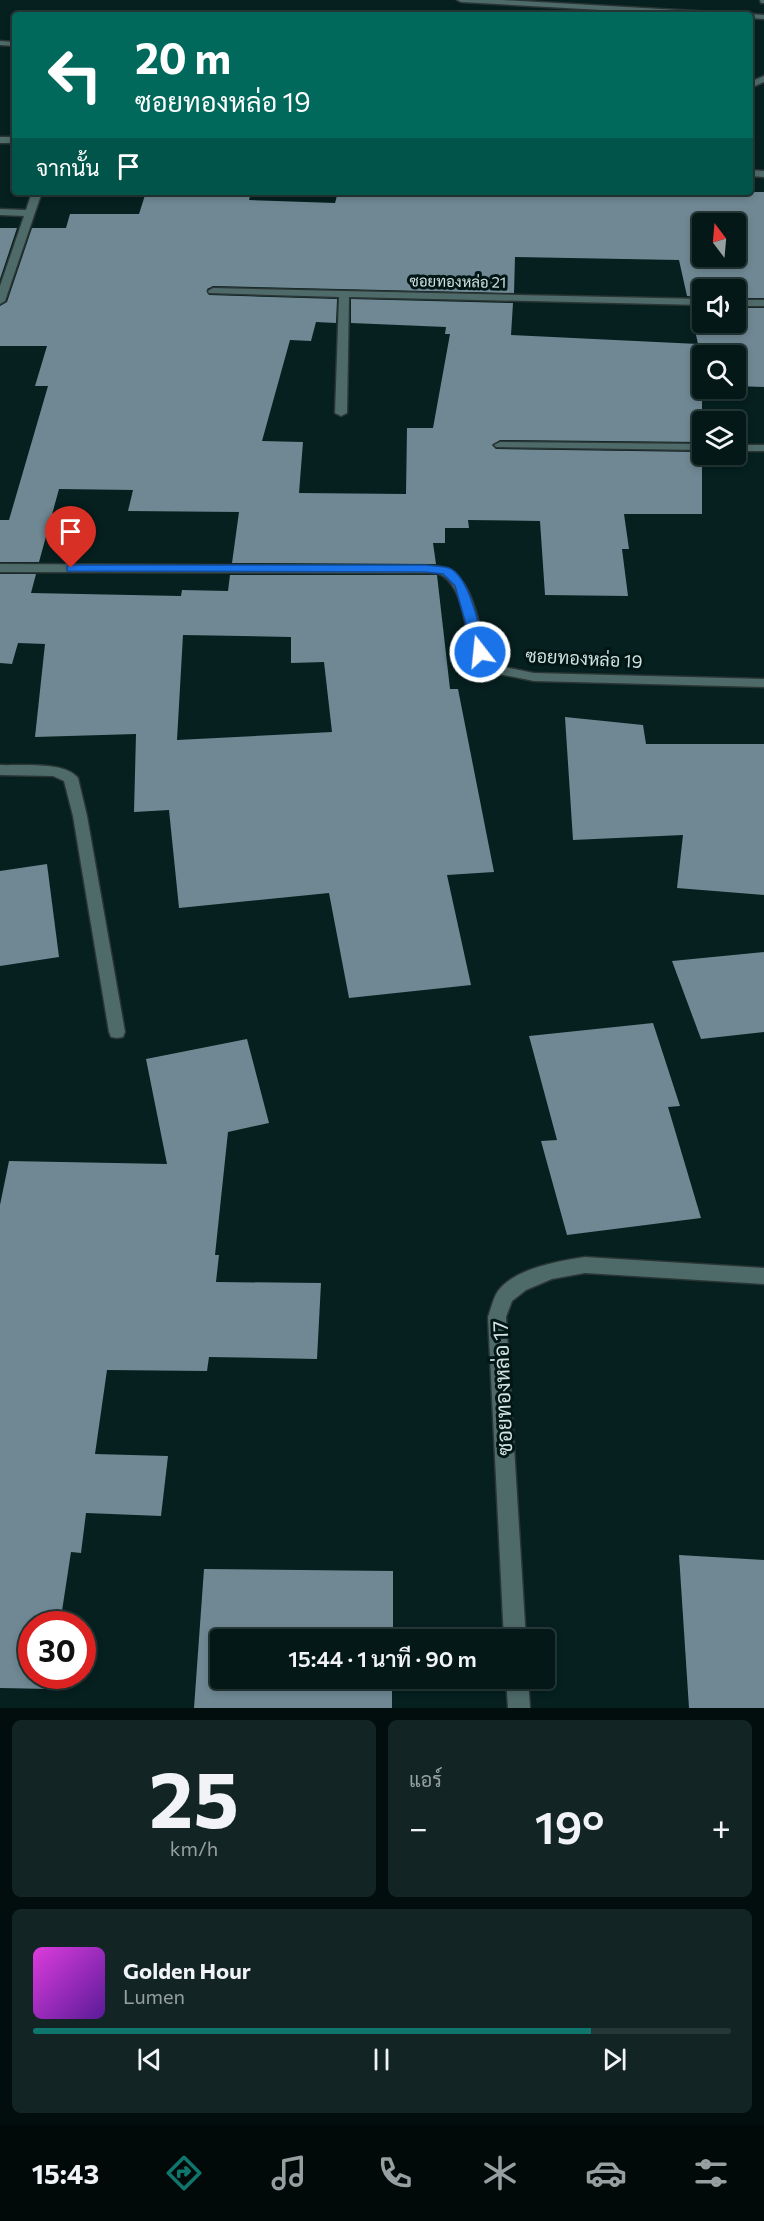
<!DOCTYPE html>
<html lang="th">
<meta charset="utf-8">
<style>
body{margin:0;font-family:Commissioner,Sarabun,sans-serif;background:#122524;color:#f1f3f6;height:100vh;display:flex;flex-direction:column;font-size:22px;white-space:nowrap}
*{box-sizing:border-box;margin:0}
p{font-size:20px;color:#97a0a1}
.icon{flex:none;width:33px;height:33px;fill:none;stroke:currentColor;stroke-width:2;stroke-linecap:round;stroke-linejoin:round}
.map{position:relative;height:1708px;overflow:hidden}
.side{display:flex;flex-direction:column;gap:12px;padding:12px;background:#020d0d;flex:1}
.side>*{flex:none}
.hud{position:absolute;left:12px;top:12px;width:741px;height:183px;border-radius:6px;box-shadow:0 3px 9px #0003,0 0 0 2px #253736;background:#00695c;color:#fff;overflow:hidden}
.needle{width:39px;rotate:344deg}
.tools{position:absolute;left:692px;top:213px;display:grid;gap:12px}
.tools a{display:grid;place-items:center;width:54px;height:54px;border-radius:6px;background:#041817;box-shadow:0 3px 9px #0003,0 0 0 2px #253736;font-size:30px}
.speed{position:absolute;left:18px;top:1611px;display:flex;gap:12px;font-size:30px;font-weight:700;text-align:center}
.speed>*{display:grid;place-content:center;width:78px;height:78px;border-radius:50%;background:#041817;box-shadow:0 3px 9px #0003,0 0 0 2px #253736;line-height:1}
.speed .limit{border:9px solid #d22;background:#fff;color:#111}
.pin{position:absolute;display:grid;place-items:center;width:51px;height:51px;color:#fff;margin:-62px -26px;border-radius:50% 50% 50% 0;rotate:-45deg;box-shadow:0 0 6px #0007}
.pin .icon{rotate:45deg}
.me{position:absolute;width:66px;margin:-33px;rotate:344deg;stroke-linejoin:round;filter:drop-shadow(0 0 4px #0008)}
.turn{display:flex;align-items:center;gap:21px;height:126px;padding:0 24px;font-size:27px}
.turn .icon{width:78px;height:78px;stroke-width:2.5}
.turn b{display:block;font-size:42px;line-height:51px}
.then{display:flex;align-items:center;height:57px;padding:0 24px;background:#0003;gap:12px;font-size:22px}
.big{font-size:45px;font-weight:600;line-height:1.1}
.side .card{flex:1;display:flex;flex-direction:column;justify-content:center;gap:9px;min-width:0;padding:0 21px;border-radius:9px;background:#122524}
.side .dial{align-items:center;gap:0}
.dial b{font-size:78px;line-height:1}
.song{display:flex;align-items:center;gap:18px}
.cover{width:72px;height:72px;border-radius:9px;background:linear-gradient(135deg,hsl(300 70% 55%),hsl(270 70% 35%))}
.played{height:6px;border-radius:3px;background:linear-gradient(90deg,#0f766e 80%,#253736 80%)}
.keys{display:flex;justify-content:space-around;direction:ltr}
.heat{display:flex;justify-content:space-between;align-items:center;font-size:33px;direction:ltr}
.side .tiles{flex:1;display:grid;gap:12px;grid-template-columns:1fr 1fr}
.card:last-child{grid-column:span 2}
.trip{position:absolute;left:210px;top:1629px;width:345px;height:60px;border-radius:6px;background:#041817;box-shadow:0 3px 9px #0003,0 0 0 2px #253736;font-weight:600;line-height:60px;text-align:center}
.menu{display:flex;height:96px;justify-content:space-around;align-items:center;background:#020a09;color:#97a0a1}
.menu .icon{width:42px;height:42px}
.menu .current{color:#0f766e}
.menu b{font-size:27px;color:#f1f3f6}
.map>svg:first-child{display:block}
.building{fill:#6f8893;fill-rule:evenodd}
.lines{fill:none;stroke-linecap:round;stroke-linejoin:round}
.street-casing{stroke:#2a3534;stroke-width:3}
.street{fill:#4e6a69;fill-rule:evenodd}
.route{fill:#1a73e8;stroke:#114b97;stroke-width:1.5}
.labels{text-anchor:middle;stroke-width:6;stroke-linejoin:round;paint-order:stroke}
.far-street-label{font-size:15px;fill:#d3e2e1;stroke:#001716}
.street-label{font-size:18px;fill:#d3e2e1;stroke:#001716}
.near-street-label{font-size:21px;fill:#d3e2e1;stroke:#001716}
</style>
<div class="map">
<svg width="764" height="1708" viewBox="0 0 764 1708">
<rect width="100%" height="100%" fill="#05201f"/>
<!-- building -->
<g class="building">
<path d="M146 192H251L249 200 335 203 338 192H764V298H735V290H702V297L687 296 679 260 515 257 514 293 213 286 207 289 209 295 337 299 336 323 316 322 311 341 290 340 262 441 303 442 299 493 406 494 407 428H433L450 334H445L446 327 351 323V299L513 303 511 335 698 344 690 307H702V322H735V308H764V387L735 386V356H702V442L500 440 492 445 496 449 702 452V514H624L629 549H622L628 596 545 595 540 521 468 520 469 528H445V543H433L436 564 232 563 239 512 128 511 133 490 59 489 39 562H0V520H9L48 386H35L47 346H0V306L7 302 32 228H66L70 214H139ZM702 224H735V256H702Z"/>
<polygon points="0,228 17,228 0,279"/>
<path d="M0 574H36L31 593 181 596 182 590 228 591 230 575H437L450 689H458L494 872 447 875 471 985 349 998 329 893 179 908 169 810 134 812 136 734 35 737 45 644 18 643 12 664 0 663ZM183 635 291 637V663L324 662 332 732 177 740Z"/>
<polygon points="565,717 643,725 646,744 764,744 764,895 677,888 683,835 573,840"/>
<polygon points="47,864 59,957 0,966 0,871"/>
<polygon points="764,952 764,1032 701,1039 672,961"/>
<polygon points="653,1023 680,1106 668,1107 701,1218 567,1235 541,1141 557,1140 529,1036"/>
<polygon points="247,1039 269,1123 228,1132 215,1255 219,1255 216,1282 321,1283 317,1359 209,1357 207,1371 107,1370 95,1454 168,1456 161,1516 86,1513 81,1553 71,1552 60,1624 32,1624 32,1676 52,1676 50,1689 0,1688 0,1205 9,1161 167,1164 146,1059"/>
<polygon points="679,1555 764,1560 764,1708 689,1708"/>
<polygon points="204,1569 393,1571 393,1640 220,1640 220,1678 392,1678 392,1708 194,1708"/>
</g>
<g class="lines">
<!-- street casing -->
<g class="street-casing">
<g id="street">
<polygon points="457,0 503,0 731,13 735,15 689,15 461,2"/>
<polygon points="760,0 764,0 764,3 761,3"/>
<polygon points="750,14 764,15 764,19 750,18 750,15 747,15"/>
<polygon points="0,41 15,42 15,46 0,45"/>
<polygon points="764,76 764,82 750,88 750,82"/>
<rect x="0" y="137" width="15" height="6"/>
<polygon points="750,170 764,171 764,177 750,176"/>
<polygon points="32,192 42,192 5,301 0,304 0,286 24,216 0,215 0,209 26,210"/>
<polygon points="213,288 702,299 702,305 349,297 347,413 341,416 335,413 339,297 209,293 208,291"/>
<rect x="735" y="300" width="29" height="6"/>
<polygon points="500,442 702,444 702,450 496,447 494,445"/>
<rect x="735" y="445" width="29" height="6"/>
<path d="M0 564 437 566C480 574 475 634 494 665L534 673 764 679V687L534 681 484 671C479 663 474 654 471 645 464 624 462 581 437 573L0 572Z"/>
<path d="M0 765C20 766 65 761 78 778L87 816 125 1032 123 1037 117 1038 111 1037 109 1032 73 816 64 781 53 776 0 775Z"/>
<path d="M585 1257 764 1268V1284L585 1273 552 1279 526 1290 512 1301 506 1317 526 1640H504L488 1317C491 1309 493 1298 498 1291 515 1268 559 1261 585 1257Z"/>
<polygon points="506,1678 528,1678 530,1708 508,1708"/>
</g>
</g>
<!-- street -->
<use href="#street" class="street"/>
</g>
<!-- route -->
<path class="route" d="M71 565H425C433 566 442 566 449 568 470 576 480 631 486 652L480 656 474 652 455 586 443 574 425 572 67 571V566Z"/>
<g class="labels">
<!-- far-street labels -->
<g class="far-street-label">
<text transform="translate(458 282) rotate(1)" y="5">ซอยทองหล่อ 21</text>
</g>
<!-- street labels -->
<g class="street-label">
<text transform="translate(584 659) rotate(3)" y="6">ซอยทองหล่อ 19</text>
</g>
<!-- near-street labels -->
<g class="near-street-label">
<text transform="translate(503 1388) rotate(-92)" y="7">ซอยทองหล่อ 17</text>
</g>
</g>
</svg>
<div class="tools">
<a><svg class="needle" viewBox="-14 -14 28 28"><path d="M0-13l5 13h-10z" fill="#e53935"/><path d="M0 13l5-13h-10z" fill="#97a0a1"/></svg></a>
<a><svg class="icon" aria-label="sound" viewBox="0 0 24 24"><path d="M4 9h4l5-4v14l-5-4H4zM17 9q2 3 0 6"/></svg></a>
<a><svg class="icon" aria-label="search" viewBox="0 0 24 24"><circle cx="10" cy="10" r="6"/><path d="M15 15l6 6"/></svg></a>
<a><svg class="icon" aria-label="layers" viewBox="0 0 24 24"><path d="M12 4l9 5-9 5-9-5zM3 14l9 5 9-5"/></svg></a>
</div>
<div class="speed"><div class="limit">30</div></div>
<div class="pin" style="left:71px;top:568px;background:#d93025"><svg class="icon" aria-label="arrive" viewBox="0 0 24 24"><path d="M6 21V4h12l-3 4 3 4H6"/></svg></div>
<svg class="me" style="left:480px;top:652px" viewBox="-20 -20 40 40"><circle r="17" fill="#1a73e8" stroke="#fff" stroke-width="3"/><path d="M0-11L8 9 0 5-8 9z" fill="#fff"/></svg>
<div class="trip">15:44 · 1 นาที · 90 m</div>
<div class="hud">
<div class="turn"><svg class="icon" aria-label="left" viewBox="0 0 24 24"><path d="M17 20v-9H6M10 6l-5 5 5 5"/></svg><div><b>20 m</b>ซอยทองหล่อ 19</div></div>
<div class="then">จากนั้น<svg class="icon" aria-label="arrive" viewBox="0 0 24 24"><path d="M6 21V4h12l-3 4 3 4H6"/></svg></div>
</div>
</div>
<section class="side">
<div class="tiles">
<div class="card dial"><b>25</b><p>km/h</p></div>
<div class="card"><p>แอร์</p>
<div class="heat"><a>−</a><b class="big">19°</b><a>+</a></div>
</div>
<div class="card">
<div class="song"><i class="cover"></i><div><b>Golden Hour</b><p>Lumen</p></div></div>
<div class="played"></div>
<div class="keys"><svg class="icon" aria-label="previous" viewBox="0 0 24 24"><path d="M18 5L8 12l10 7zM5 5v14"/></svg><svg class="icon" aria-label="pause" viewBox="0 0 24 24"><path d="M8 5v14M16 5v14"/></svg><svg class="icon" aria-label="next" viewBox="0 0 24 24"><path d="M6 5l10 7-10 7zM19 5v14"/></svg></div>
</div>
</div>
</section>
<nav class="menu">
<b>15:43</b>
<svg class="icon current" aria-label="directions" viewBox="0 0 24 24"><path d="M12 3l9 9-9 9-9-9zM9 14v-3h6M13 9l2 2-2 2"/></svg>
<svg class="icon" aria-label="music" viewBox="0 0 24 24"><path d="M9 18V5l10-2v13"/><circle cx="6" cy="18" r="3"/><circle cx="16" cy="16" r="3"/></svg>
<svg class="icon" aria-label="phone" viewBox="0 0 24 24"><path d="M5 4h4l2 5-3 2q2 4 5 5l2-3 5 2v4C11 20 4 13 5 4z"/></svg>
<svg class="icon" aria-label="climate" viewBox="0 0 24 24"><path d="M12 3v18M4 7l16 10M4 17L20 7"/></svg>
<svg class="icon" aria-label="car" viewBox="0 0 24 24"><path d="M5 17H2v-5l4-1 3-4h7l3 4 3 1v5h-3M9 17h6M6 11h13"/><circle cx="7" cy="17" r="2"/><circle cx="17" cy="17" r="2"/></svg>
<svg class="icon" aria-label="filters" viewBox="0 0 24 24"><path d="M4 7h16M4 17h16"/><circle cx="9" cy="7" r="2"/><circle cx="15" cy="17" r="2"/></svg>
</nav>
